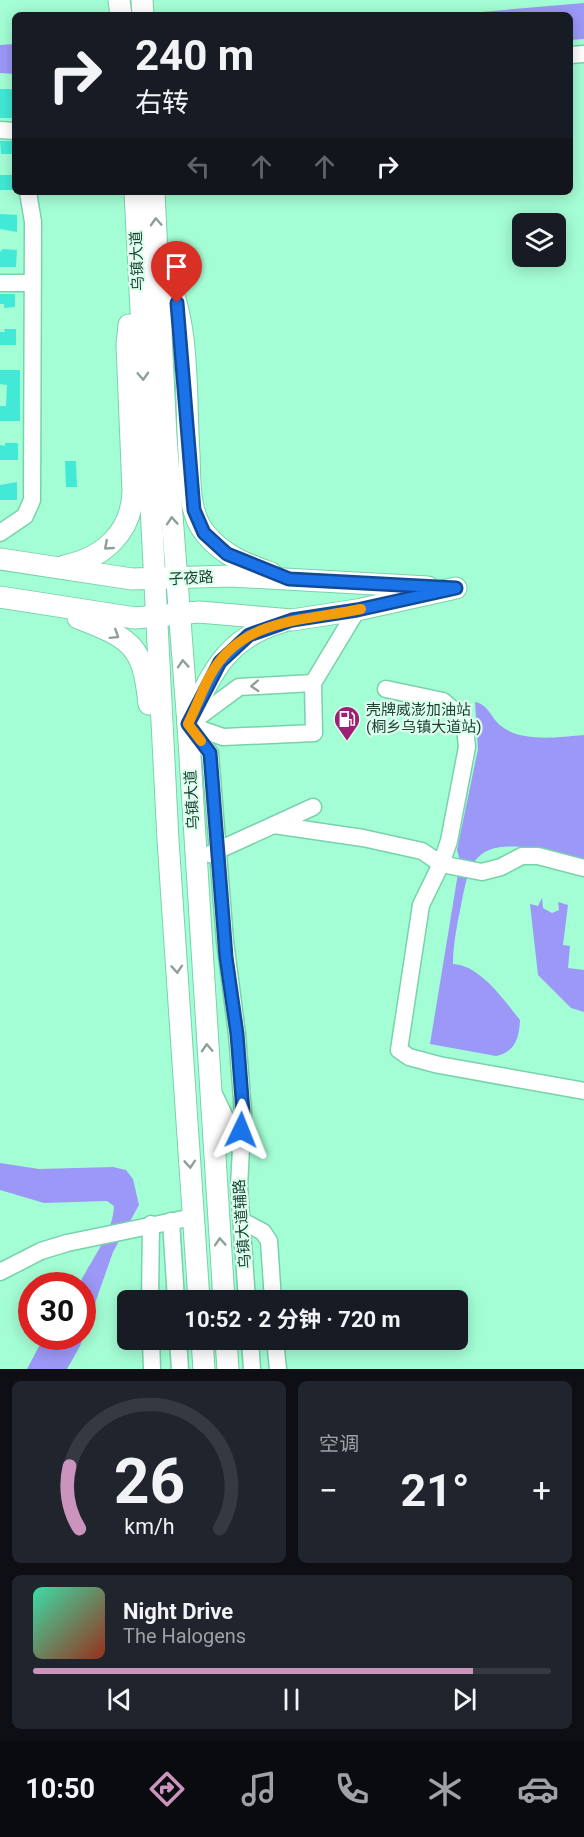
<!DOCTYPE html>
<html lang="zh">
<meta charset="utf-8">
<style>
body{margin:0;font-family:Roboto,"Noto Sans SC",sans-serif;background:#20242c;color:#f1f3f6;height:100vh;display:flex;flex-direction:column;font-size:22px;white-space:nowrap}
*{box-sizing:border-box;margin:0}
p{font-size:20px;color:#9ea1a6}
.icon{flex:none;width:33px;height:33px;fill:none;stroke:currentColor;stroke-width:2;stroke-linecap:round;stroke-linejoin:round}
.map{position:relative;height:1369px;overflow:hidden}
.panel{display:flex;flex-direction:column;gap:12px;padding:12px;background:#0d0f14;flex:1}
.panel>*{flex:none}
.guide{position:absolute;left:12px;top:12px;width:561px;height:183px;border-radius:9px;box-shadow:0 3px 15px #0003;background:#171b24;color:#f1f3f6;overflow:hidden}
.tools{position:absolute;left:512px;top:213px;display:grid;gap:12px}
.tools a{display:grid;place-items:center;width:54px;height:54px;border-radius:9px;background:#171b24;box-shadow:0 3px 15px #0003;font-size:30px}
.speed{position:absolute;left:18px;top:1272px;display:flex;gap:12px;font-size:30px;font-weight:700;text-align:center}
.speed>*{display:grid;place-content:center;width:78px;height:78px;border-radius:50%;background:#171b24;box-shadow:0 3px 15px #0003;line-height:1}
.speed .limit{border:9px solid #d22;background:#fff;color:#111}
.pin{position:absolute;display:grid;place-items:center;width:51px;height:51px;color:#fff;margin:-62px -26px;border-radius:50% 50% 50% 0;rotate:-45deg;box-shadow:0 0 6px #0007}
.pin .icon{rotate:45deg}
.me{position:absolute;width:66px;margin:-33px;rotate:2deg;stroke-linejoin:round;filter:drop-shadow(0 0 4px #0008)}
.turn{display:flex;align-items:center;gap:21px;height:126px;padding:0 24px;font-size:27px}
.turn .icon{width:78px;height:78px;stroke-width:2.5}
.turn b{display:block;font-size:42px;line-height:51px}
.lanes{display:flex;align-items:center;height:57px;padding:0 24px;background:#0003;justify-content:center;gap:30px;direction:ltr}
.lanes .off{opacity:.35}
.big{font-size:45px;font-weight:700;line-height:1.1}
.panel .widget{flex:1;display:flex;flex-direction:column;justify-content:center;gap:9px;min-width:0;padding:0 21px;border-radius:9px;background:#20242c}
.panel .dial{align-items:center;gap:0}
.dial svg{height:156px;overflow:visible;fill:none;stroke:#363941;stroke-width:7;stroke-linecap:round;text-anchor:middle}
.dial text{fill:#f1f3f6;stroke:none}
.song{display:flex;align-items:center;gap:18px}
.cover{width:72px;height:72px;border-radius:9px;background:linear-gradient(135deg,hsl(160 70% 55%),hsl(10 70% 35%))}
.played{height:6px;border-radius:3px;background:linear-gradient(90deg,#cb94bc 85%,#363941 85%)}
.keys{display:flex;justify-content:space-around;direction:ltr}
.heat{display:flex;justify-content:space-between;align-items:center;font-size:33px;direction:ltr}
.panel .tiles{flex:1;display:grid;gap:12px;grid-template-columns:1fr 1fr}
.widget:last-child{grid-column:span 2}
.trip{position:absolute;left:117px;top:1290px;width:351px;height:60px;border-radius:9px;background:#171b24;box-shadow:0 3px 15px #0003;font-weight:700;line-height:60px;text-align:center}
.tab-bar{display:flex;height:96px;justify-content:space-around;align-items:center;background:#090b0e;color:#9ea1a6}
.tab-bar .icon{width:42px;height:42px}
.tab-bar .selected{color:#cb94bc}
.tab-bar b{font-size:27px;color:#f1f3f6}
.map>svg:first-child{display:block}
.water{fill:#9c98f7}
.building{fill:#42e9d6}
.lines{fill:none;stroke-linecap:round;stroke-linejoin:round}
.minor-casing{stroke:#78d2ab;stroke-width:19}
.major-casing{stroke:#78d2ab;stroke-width:23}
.minor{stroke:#fff;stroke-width:16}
.major{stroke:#fff;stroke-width:21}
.oneway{stroke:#8ea098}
.route-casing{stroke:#114b97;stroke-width:15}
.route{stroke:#1a73e8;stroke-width:10}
.slow{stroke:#f59e0b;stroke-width:10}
.labels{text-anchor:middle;stroke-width:4.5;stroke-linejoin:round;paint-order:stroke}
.street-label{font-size:15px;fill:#1c4132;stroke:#dfe}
.poi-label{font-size:15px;fill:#1c4132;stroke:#dfe;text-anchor:start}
</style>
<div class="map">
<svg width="584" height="1369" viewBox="0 0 584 1369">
<rect width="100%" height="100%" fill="#a4fed5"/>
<!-- water -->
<g class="water">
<polygon points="584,3 584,39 570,40 570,15 446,15"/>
<polygon points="15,44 15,74 0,73 0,45"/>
<path d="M475 702C488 704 491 718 501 726 522 743 559 737 584 735V861C556 854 495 832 475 861 467 873 465 886 462 900 458 921 453 942 453 964 480 965 504 1000 520 1020 519 1037 516 1052 496 1056L430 1044 460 861 457 850 478 749Z"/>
<polygon points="542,898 543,908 552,913 559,910 558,902 568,905 563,945 570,946 568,968 584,970 584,1012 571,1008 538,975 530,904 538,906"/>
<path d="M0 1163 39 1169 113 1167 126 1170 133 1179 139 1205 113 1252 80 1346 67 1369H27L44 1337 82 1336V1286L79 1285C90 1261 113 1234 114 1206L107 1201 44 1203 0 1190Z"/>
</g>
<!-- building -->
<g class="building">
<rect x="0" y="89" width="15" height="29"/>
<polygon points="0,141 14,141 14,154 1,154"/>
<rect x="0" y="175" width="14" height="15"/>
<polygon points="0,214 17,215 17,232 0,229"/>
<polygon points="3,249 17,250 16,267 0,267 0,252"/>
<polygon points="0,294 15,294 15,307 4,308 4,304 0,304"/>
<polygon points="4,329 16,329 16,345 0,345 0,332 5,332"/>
<polygon points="0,370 20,370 20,421 0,421 0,406 6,406 7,385 0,384"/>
<polygon points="5,443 18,443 18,460 0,460 0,445 5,446"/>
<polygon points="65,461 76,461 77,487 66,487"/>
<polygon points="17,482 17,500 0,500 0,485"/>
</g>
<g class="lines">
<!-- minor casing -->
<g class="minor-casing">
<g id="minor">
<polyline points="570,55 584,54"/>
<polyline points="0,130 15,131"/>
<polyline points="0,283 32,283"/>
<polyline points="0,533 25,516 32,500 33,222 28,192"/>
<polyline points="386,689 443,701 458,714 465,727 467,747 449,841 441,864 421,905 399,1050 409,1057 439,1065 584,1091"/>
<polyline points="189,724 239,687 313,683"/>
<polyline points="188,725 210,753 225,941 237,1034 243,1112 239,1186 247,1300"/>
<polyline points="189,725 223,737 314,733 313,683 357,610"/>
<polyline points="274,825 363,838 422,851 441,864 482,872 501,867 522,856 538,856 584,868"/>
<polyline points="210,854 313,807"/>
<polyline points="214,1094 239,1147"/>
<polyline points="171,1221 176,1300"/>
<polyline points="242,1221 263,1232 269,1241 273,1300"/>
<polyline points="0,1272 41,1251 67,1243 193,1217"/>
<polyline points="150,1300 151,1224"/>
<polyline points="151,1340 152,1369"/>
<polyline points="178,1340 180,1369"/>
<polyline points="250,1340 252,1369"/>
<polyline points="275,1340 278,1369"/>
</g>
</g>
<!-- major casing -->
<g class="major-casing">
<g id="major">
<polyline points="119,0 121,15"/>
<polyline points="142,0 143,15"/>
<polyline points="135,192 168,840 199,1300"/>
<polyline points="154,192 166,437 188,725 224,1300"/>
<path d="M163 268C191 323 185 393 189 453 190 479 188 513 205 533 222 555 246 564 271 573"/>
<polyline points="0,559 132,579 231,576 428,587"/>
<path d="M64 566C104 558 132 532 133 491L127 345 129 325"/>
<polyline points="0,597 135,618 199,612 292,620 357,610 456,588"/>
<path d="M78 618C132 639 143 645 149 704"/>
<path d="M188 724C212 673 224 639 282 622"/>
<polyline points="202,1340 204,1369"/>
<polyline points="226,1340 228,1369"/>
</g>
</g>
<!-- minor -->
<use href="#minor" class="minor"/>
<!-- major -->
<use href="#major" class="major"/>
</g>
<!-- one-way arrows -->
<defs><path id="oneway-chevron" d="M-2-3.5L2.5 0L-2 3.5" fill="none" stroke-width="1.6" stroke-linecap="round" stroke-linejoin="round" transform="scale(1.5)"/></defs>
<g class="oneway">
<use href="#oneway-chevron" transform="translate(156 222) rotate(-93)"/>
<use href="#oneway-chevron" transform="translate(143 376) rotate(87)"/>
<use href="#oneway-chevron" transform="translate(172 521) rotate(-94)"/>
<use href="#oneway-chevron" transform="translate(108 546) rotate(139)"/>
<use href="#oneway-chevron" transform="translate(115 635) rotate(32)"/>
<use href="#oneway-chevron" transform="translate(183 664) rotate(-94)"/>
<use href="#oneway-chevron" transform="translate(255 686) rotate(177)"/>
<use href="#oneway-chevron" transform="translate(177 969) rotate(86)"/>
<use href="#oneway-chevron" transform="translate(207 1048) rotate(-93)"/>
<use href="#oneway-chevron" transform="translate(190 1164) rotate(86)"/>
<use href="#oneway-chevron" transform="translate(220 1242) rotate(-94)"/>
</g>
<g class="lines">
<!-- route casing -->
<g class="route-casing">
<polyline id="route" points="177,303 194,510 204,533 227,554 289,579 456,588 357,610 292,620 249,635 220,662 188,724 210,753 226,957 237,1034 243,1112 241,1130"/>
</g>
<!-- route -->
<use href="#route" class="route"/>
<!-- slow -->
<path class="slow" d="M201 741 188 724C196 708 202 690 211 674 243 617 306 621 361 609"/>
</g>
<!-- icons -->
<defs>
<g id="fuel-pin" transform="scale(1.35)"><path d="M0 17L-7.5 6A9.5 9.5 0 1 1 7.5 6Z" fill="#9d2076" stroke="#dfe"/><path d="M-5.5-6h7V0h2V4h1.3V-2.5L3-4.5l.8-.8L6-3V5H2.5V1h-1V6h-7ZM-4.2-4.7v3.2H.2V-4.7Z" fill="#fff"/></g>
</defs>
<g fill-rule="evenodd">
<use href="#fuel-pin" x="347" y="719"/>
</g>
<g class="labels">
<!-- street labels -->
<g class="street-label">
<text transform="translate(137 261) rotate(-92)" y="5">乌镇大道</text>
<text transform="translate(191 578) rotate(-3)" y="5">子夜路</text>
<text transform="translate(192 800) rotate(-93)" y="5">乌镇大道</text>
<text transform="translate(242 1224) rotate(-94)" y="5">乌镇大道辅路</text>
</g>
<!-- poi labels -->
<g class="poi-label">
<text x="366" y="715">壳牌威澎加油站<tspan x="366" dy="17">(桐乡乌镇大道站)</tspan></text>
</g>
</g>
</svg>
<div class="tools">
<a><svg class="icon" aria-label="layers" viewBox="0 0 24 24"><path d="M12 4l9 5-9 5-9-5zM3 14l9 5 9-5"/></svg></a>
</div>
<div class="speed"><div class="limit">30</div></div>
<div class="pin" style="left:177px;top:303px;background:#d93025"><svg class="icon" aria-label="arrive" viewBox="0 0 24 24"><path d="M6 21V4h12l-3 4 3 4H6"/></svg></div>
<svg class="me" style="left:241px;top:1130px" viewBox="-20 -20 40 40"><path d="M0-17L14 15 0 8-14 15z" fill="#1a73e8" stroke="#fff" stroke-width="4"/></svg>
<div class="trip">10:52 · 2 分钟 · 720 m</div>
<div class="guide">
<div class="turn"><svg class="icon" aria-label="right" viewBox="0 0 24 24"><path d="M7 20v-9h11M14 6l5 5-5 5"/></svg><div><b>240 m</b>右转</div></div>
<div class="lanes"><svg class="icon off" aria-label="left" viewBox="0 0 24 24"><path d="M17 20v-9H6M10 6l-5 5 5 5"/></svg><svg class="icon off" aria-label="ahead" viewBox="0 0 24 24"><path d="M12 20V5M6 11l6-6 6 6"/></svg><svg class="icon off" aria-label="ahead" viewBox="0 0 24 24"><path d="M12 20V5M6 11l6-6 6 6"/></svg><svg class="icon" aria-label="right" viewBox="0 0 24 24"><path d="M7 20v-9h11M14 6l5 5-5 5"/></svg></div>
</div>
</div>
<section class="panel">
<div class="tiles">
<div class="widget dial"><svg viewBox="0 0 100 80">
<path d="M14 69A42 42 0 1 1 86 69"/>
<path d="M14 69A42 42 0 0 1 9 37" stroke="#cb94bc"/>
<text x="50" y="56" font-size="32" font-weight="700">26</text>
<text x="50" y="72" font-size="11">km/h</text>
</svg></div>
<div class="widget"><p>空调</p>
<div class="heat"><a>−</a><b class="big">21°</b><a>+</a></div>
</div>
<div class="widget">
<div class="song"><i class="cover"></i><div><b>Night Drive</b><p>The Halogens</p></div></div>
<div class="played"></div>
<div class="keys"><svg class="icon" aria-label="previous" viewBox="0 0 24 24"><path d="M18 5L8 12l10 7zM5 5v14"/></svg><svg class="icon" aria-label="pause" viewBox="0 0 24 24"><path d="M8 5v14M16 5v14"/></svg><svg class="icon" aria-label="next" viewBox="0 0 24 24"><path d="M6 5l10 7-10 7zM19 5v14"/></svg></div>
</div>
</div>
</section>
<nav class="tab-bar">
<b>10:50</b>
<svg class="icon selected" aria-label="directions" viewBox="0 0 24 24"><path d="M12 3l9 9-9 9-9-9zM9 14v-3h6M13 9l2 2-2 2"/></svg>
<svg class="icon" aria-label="music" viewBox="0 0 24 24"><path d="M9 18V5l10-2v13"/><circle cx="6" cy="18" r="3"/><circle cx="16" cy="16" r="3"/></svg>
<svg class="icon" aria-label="phone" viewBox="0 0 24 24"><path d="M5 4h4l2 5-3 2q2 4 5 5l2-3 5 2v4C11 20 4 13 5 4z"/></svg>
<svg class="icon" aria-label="climate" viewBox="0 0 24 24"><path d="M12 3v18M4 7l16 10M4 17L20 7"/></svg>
<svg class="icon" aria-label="car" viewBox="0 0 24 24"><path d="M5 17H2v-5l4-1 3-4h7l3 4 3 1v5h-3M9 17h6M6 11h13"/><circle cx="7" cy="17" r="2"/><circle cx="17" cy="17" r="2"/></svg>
</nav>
